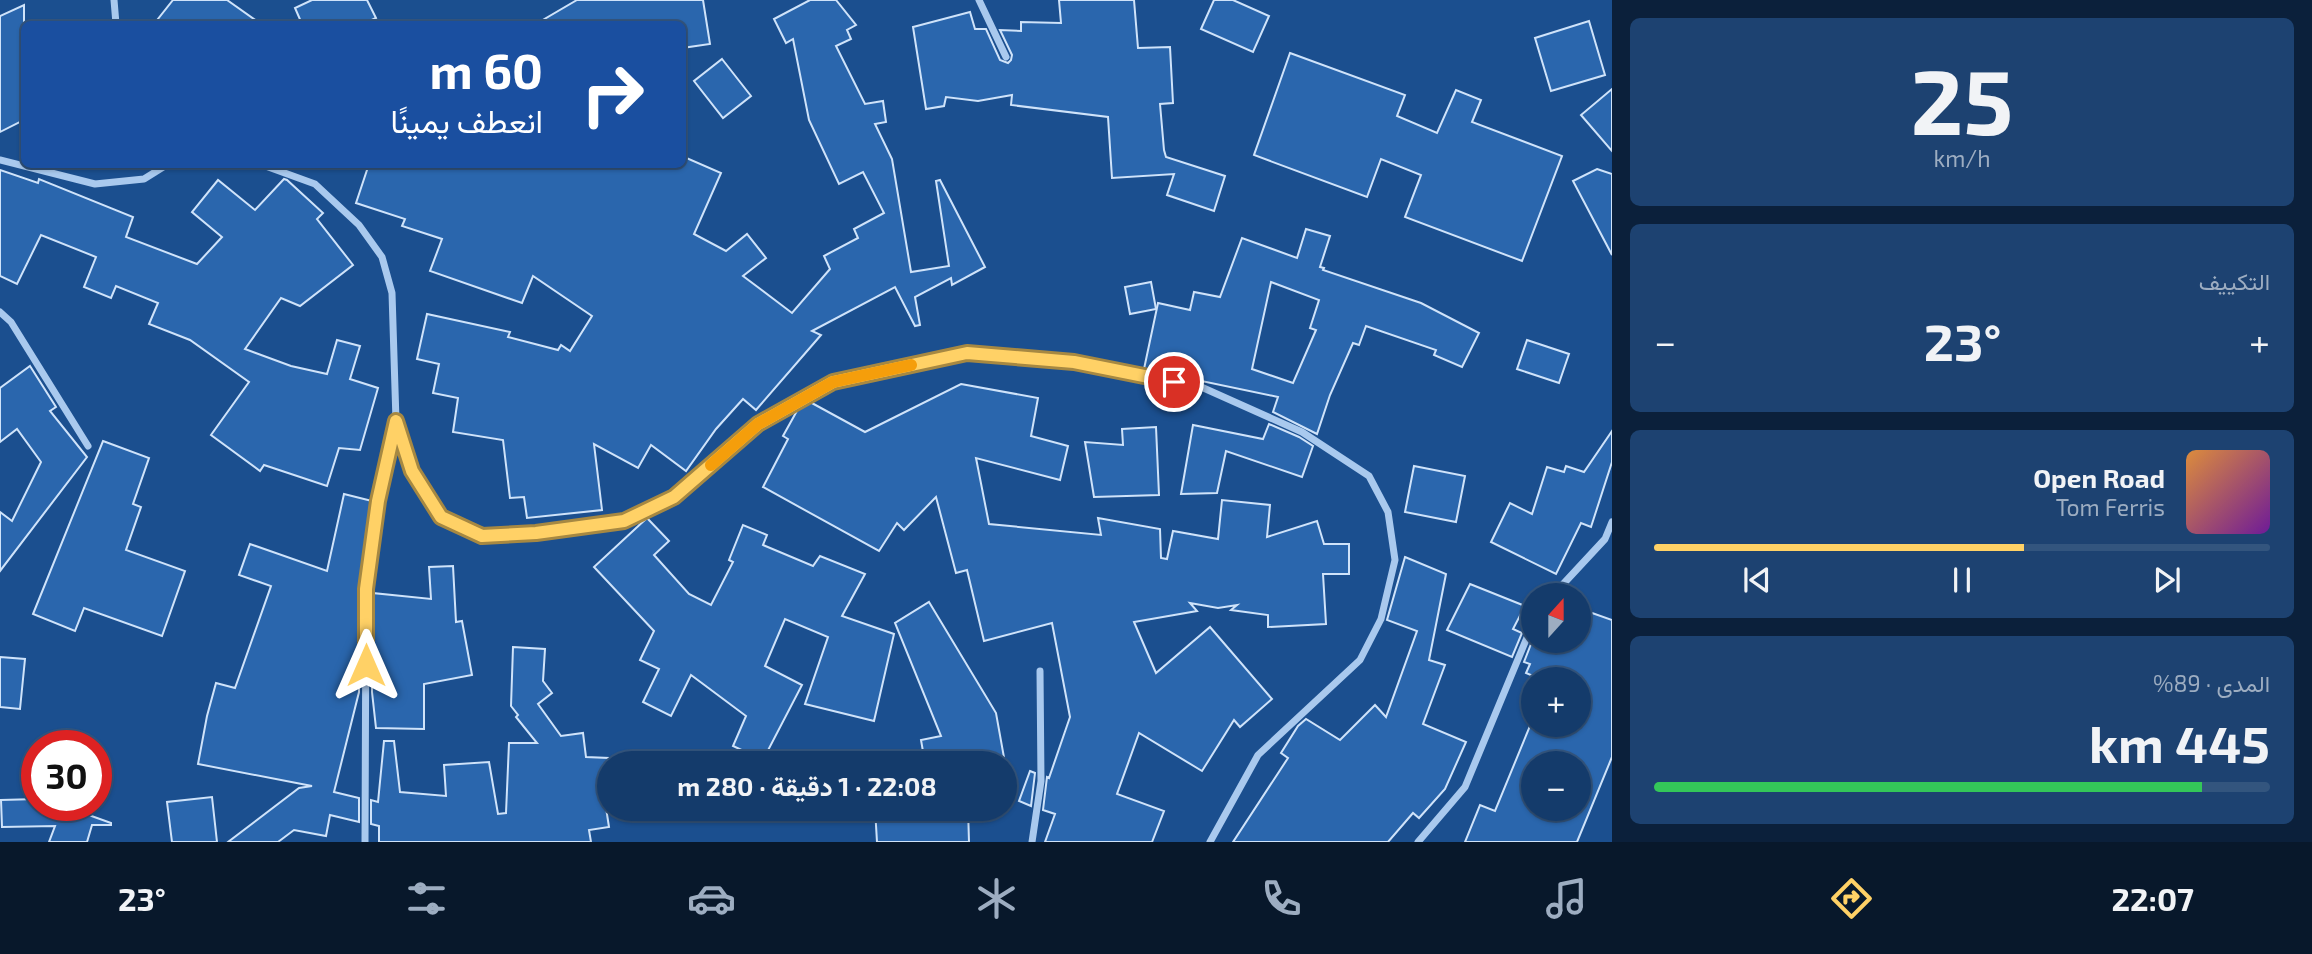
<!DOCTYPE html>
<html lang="ar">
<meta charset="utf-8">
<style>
body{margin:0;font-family:"Exo 2",Vazirmatn,sans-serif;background:#1d4271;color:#f1f3f6;direction:rtl;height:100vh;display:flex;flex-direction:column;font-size:26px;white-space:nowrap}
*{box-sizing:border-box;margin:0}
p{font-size:23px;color:#9dadc1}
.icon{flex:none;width:38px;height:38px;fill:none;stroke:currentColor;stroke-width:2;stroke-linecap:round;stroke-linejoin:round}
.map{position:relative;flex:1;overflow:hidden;direction:ltr}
.side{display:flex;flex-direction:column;gap:18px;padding:18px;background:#0b203b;width:700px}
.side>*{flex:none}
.hud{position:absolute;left:21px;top:21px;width:665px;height:147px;border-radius:10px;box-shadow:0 2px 5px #0004,0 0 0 2px #33557e;direction:rtl;background:#1a4fa0;color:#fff;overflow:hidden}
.needle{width:46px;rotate:21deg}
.tools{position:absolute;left:1521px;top:583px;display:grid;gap:14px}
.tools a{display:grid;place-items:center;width:70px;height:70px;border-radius:50%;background:#143b6b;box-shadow:0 2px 5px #0004,0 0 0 2px #33557e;font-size:35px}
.speed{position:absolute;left:21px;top:730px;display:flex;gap:14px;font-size:35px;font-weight:700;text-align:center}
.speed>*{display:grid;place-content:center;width:91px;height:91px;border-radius:50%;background:#143b6b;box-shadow:0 2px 5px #0004,0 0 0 2px #33557e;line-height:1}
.speed .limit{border:10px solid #d22;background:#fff;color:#111}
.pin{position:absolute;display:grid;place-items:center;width:60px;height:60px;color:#fff;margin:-30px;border:4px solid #fff;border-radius:50%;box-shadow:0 2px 7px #0007}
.me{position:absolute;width:77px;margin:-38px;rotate:0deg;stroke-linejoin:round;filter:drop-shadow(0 0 5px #0008)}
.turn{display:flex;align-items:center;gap:24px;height:147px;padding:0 28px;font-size:32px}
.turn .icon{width:91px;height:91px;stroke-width:2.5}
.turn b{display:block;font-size:49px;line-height:60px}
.big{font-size:52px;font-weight:700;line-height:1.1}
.side .card{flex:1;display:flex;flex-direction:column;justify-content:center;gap:10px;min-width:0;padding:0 24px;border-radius:10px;background:#1d4271}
.side .dial{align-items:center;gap:0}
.dial b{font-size:91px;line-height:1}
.song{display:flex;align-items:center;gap:21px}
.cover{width:84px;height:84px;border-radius:10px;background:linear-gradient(135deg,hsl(30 70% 55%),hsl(280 70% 35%))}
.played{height:7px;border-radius:4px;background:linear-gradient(90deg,#ffd166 60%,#33557e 60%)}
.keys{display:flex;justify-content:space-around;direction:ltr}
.heat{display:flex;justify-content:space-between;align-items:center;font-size:38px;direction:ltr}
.charge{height:10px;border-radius:5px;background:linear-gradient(90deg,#34c759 89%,#33557e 0)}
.trip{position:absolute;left:597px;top:751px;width:420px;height:70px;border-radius:35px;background:#143b6b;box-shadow:0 2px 5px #0004,0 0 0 2px #33557e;font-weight:700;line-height:70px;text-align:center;direction:rtl}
.tabs{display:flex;height:112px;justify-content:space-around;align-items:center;background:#08182b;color:#9dadc1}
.tabs .icon{width:49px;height:49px}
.tabs .selected{color:#ffd166}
.tabs b{font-size:32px;color:#f1f3f6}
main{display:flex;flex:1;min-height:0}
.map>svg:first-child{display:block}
.building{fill:#2a66ad;stroke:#cfe3fa;stroke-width:2;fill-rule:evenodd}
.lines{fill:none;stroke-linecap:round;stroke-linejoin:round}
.minor{stroke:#a9c9ee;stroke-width:7}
.route-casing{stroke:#a68842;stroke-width:18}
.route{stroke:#ffd166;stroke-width:12}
.slow{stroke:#f59e0b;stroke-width:12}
</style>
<main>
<section class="side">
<div class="card dial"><b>25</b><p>km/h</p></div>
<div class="card"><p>التكييف</p>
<div class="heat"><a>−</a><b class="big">23°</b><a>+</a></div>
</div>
<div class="card">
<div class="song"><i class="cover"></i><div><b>Open Road</b><p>Tom Ferris</p></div></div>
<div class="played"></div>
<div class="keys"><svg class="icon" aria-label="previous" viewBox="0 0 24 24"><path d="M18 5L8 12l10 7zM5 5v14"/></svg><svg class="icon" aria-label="pause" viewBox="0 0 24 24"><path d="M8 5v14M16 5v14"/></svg><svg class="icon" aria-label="next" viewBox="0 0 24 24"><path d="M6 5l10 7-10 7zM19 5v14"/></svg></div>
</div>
<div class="card"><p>المدى · 89%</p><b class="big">445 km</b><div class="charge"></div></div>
</section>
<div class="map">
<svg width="1612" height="842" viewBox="0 0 1612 842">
<rect width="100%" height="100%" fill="#1b4f8f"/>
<!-- building -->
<g class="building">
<polygon points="173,0 227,0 261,24 154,24"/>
<polygon points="312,0 367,0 376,18 363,24 302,24 295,8"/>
<polygon points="577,0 703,0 710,44 682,48 682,24 536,24"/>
<polygon points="810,0 836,0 856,25 847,30 851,39 836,46 865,104 883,101 886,122 875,124 892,159 911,272 949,266 936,181 940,180 985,267 952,285 951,278 915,297 920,325 915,326 895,287 812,331 821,335 756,410 743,399 716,429 686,471 651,445 638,468 594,444 602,510 527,518 524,497 510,498 503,440 453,432 458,398 433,393 439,364 417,359 427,314 510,332 508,337 558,350 561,345 570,351 592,316 533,276 522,303 430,271 442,239 402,226 405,219 356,203 369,164 682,164 682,156 721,173 694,234 726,251 747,234 766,258 743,276 792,313 830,269 824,256 858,238 854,229 884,213 863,172 839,184 809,120 793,39 786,43 774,19"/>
<polygon points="1059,0 1134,0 1138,48 1170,47 1173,103 1160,104 1164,150 1166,157 1225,176 1214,211 1167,195 1174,174 1112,178 1108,117 1011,105 1012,95 978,101 946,97 944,106 926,109 913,27 970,12 975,29 986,29 1000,60 1008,63 1011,60 1012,55 1000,30 1021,31 1021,22 1061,23"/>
<polygon points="1214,0 1233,0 1269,16 1253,52 1201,29"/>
<polygon points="24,5 24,120 0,132 0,16"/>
<polygon points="1589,21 1605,75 1551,91 1535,38"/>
<polygon points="1290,53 1405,95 1397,116 1437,133 1456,90 1481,100 1472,122 1562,156 1522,261 1405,217 1421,175 1381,159 1367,197 1254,155"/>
<polygon points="722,59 751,96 723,118 694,81"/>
<polygon points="1612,89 1612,151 1581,115"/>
<polygon points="1597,169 1612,174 1612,255 1573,181"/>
<polygon points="0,170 38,183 39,179 133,217 126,237 197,264 222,237 192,212 218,180 255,210 284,179 287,180 323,213 317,219 353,265 300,306 281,298 245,349 291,366 327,374 337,340 360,346 350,379 378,388 360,450 339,448 327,486 264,465 260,471 211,435 249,382 190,340 149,324 158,303 116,286 111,298 84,287 96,257 41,235 17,284 0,276"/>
<path d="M1306 229 1330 236 1320 267 1324 268 1323 270 1421 303 1479 333 1462 367 1434 355 1436 350 1366 326 1359 345 1353 343 1330 395 1317 434 1273 412 1278 397 1144 369 1158 303 1190 310 1194 292 1220 297 1242 238 1297 258ZM1271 282 1319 300 1310 328 1316 330 1293 383 1252 369Z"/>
<polygon points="1151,282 1156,309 1130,314 1125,287"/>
<polygon points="1527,340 1569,354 1559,383 1517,369"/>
<polygon points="30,366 56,407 50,411 87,457 0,571 0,512 12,521 41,462 17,429 0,442 0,388"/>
<polygon points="961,384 1038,398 1031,436 1068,446 1060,480 976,458 989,524 1101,535 1098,518 1160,529 1161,558 1167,559 1173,531 1218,539 1222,500 1270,505 1267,537 1317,521 1324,544 1349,544 1349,574 1323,574 1326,624 1268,627 1268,615 1231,610 1237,605 1218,608 1190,603 1197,611 1134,622 1156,673 1210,627 1272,699 1240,727 1234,720 1202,771 1139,733 1117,794 1164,811 1152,842 1045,842 1055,814 1043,810 1047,777 1049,778 1070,717 1052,623 984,641 967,570 956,573 936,497 904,530 897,523 879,551 763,487 788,439 783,436 798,409 810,402 865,432"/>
<polygon points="1269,424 1299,437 1313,446 1302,477 1226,451 1217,493 1181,494 1193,425 1263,439"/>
<polygon points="1156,427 1159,495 1094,497 1085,442 1123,445 1122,429"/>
<polygon points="1612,431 1612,462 1591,527 1581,523 1556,574 1491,542 1510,503 1532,514 1547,467 1564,472 1566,466 1584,472"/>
<polygon points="103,441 149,458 133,504 141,507 126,550 185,571 162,636 84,608 75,631 33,614"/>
<polygon points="1414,466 1465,476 1456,522 1405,512"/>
<polygon points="344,494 372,501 360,588 359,692 334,792 359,798 359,822 330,815 326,836 294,830 278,842 228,842 299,788 312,786 198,764 207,716 216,683 235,688 271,586 239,575 250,544 327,571"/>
<polygon points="647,518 669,541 654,555 689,594 711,605 733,562 729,560 743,525 767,535 763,545 813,566 820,556 865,574 842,616 894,634 874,721 805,704 828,637 785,619 765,666 802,685 763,760 733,746 746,716 691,675 671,716 643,702 659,669 640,660 654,631 594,567"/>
<polygon points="1405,557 1446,574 1429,660 1445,665 1423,724 1466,742 1445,789 1419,818 1413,813 1388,842 1233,842 1288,758 1281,753 1298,726 1306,719 1340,740 1375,705 1386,717 1417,631 1387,620"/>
<polygon points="453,566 456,622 462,621 472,675 424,684 424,729 376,728 372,692 372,589 374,575 373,593 431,599 429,567"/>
<polygon points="1470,584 1525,606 1513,629 1522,633 1512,657 1447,630"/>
<polygon points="929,602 996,713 1005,763 925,763 921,740 941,736 895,623"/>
<path d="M1578 608 1612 620V757L1577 842H1465L1480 805 1495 811 1532 721 1533 724H1578V679H1540L1526 673 1530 664 1524 662 1533 639 1578 640ZM1533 763H1578V808H1533Z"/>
<polygon points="513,647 545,649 543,681 552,693 538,704 561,736 583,733 586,757 609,758 609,795 604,795 609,827 589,830 591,842 379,842 379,826 371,824 371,800 378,802 384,741 394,741 400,792 446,796 444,765 489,762 498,814 506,813 509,743 537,743 516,717 518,715 511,706"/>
<polygon points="0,657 25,659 20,709 0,707"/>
<polygon points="1030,771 1035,773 1031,806 1019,801"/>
<polygon points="212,797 217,842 172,842 167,802"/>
<polygon points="37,799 37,805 61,805 111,823 111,825 92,825 87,842 49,842 55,826 2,827 1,800"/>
<polygon points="875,808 968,808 969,842 877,842"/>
</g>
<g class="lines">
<!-- minor -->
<g class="minor">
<polyline points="114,0 116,24"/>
<polyline points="979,0 1006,57"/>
<polyline points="0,160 95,184 144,179 168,164"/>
<polyline points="260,164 315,184 359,225 382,257 392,293 396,421 378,501 366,589 365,842"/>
<polyline points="0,312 11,322 88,446"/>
<polyline points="396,421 412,471 441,517 482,536 536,533 624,521 674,497 758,424 833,382 967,353 1075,362 1199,386 1302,432 1369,476 1388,512 1395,560 1381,619 1360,660 1258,755 1210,842"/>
<polyline points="1553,595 1605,539 1612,522"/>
<polyline points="1032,842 1041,781 1040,671"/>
<polyline points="1418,842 1465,787 1533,623"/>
</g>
</g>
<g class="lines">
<!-- route casing -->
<g class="route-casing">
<polyline id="route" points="366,665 366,589 378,501 396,421 412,471 441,517 482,536 536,533 624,521 674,497 758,424 833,382 967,353 1074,362 1174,382"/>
</g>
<!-- route -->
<use href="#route" class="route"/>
<!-- slow -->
<polyline class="slow" points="711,465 758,424 833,382 911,365"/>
</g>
</svg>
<div class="tools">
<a><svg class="needle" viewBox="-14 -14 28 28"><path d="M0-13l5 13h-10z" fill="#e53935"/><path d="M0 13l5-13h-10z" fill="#9dadc1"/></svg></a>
<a>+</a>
<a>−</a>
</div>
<div class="speed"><div class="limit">30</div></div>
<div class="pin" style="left:1174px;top:382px;background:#d93025"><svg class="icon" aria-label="arrive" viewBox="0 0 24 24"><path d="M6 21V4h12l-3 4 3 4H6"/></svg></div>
<svg class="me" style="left:366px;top:665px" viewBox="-20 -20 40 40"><path d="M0-17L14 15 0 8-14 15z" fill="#ffd166" stroke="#fff" stroke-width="4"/></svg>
<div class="trip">22:08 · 1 دقيقة · 280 m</div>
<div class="hud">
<div class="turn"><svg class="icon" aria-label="right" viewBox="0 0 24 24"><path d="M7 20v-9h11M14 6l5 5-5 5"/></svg><div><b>60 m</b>انعطف يمينًا</div></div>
</div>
</div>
</main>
<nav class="tabs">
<b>22:07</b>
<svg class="icon selected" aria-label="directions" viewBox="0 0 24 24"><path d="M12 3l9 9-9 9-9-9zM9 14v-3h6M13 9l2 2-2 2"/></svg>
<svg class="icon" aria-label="music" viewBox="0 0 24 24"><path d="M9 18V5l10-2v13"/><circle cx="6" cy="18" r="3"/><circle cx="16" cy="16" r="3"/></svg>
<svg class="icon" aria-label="phone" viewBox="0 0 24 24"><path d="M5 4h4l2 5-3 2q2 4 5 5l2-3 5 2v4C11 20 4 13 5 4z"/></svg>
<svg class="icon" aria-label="climate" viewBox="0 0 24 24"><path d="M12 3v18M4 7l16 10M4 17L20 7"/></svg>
<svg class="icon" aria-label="car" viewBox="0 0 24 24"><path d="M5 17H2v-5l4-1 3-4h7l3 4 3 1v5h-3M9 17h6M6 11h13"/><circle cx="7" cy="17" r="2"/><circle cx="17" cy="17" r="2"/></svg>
<svg class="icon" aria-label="filters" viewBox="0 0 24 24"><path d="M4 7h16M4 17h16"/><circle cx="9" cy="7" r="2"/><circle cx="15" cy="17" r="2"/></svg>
<b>23°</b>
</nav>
